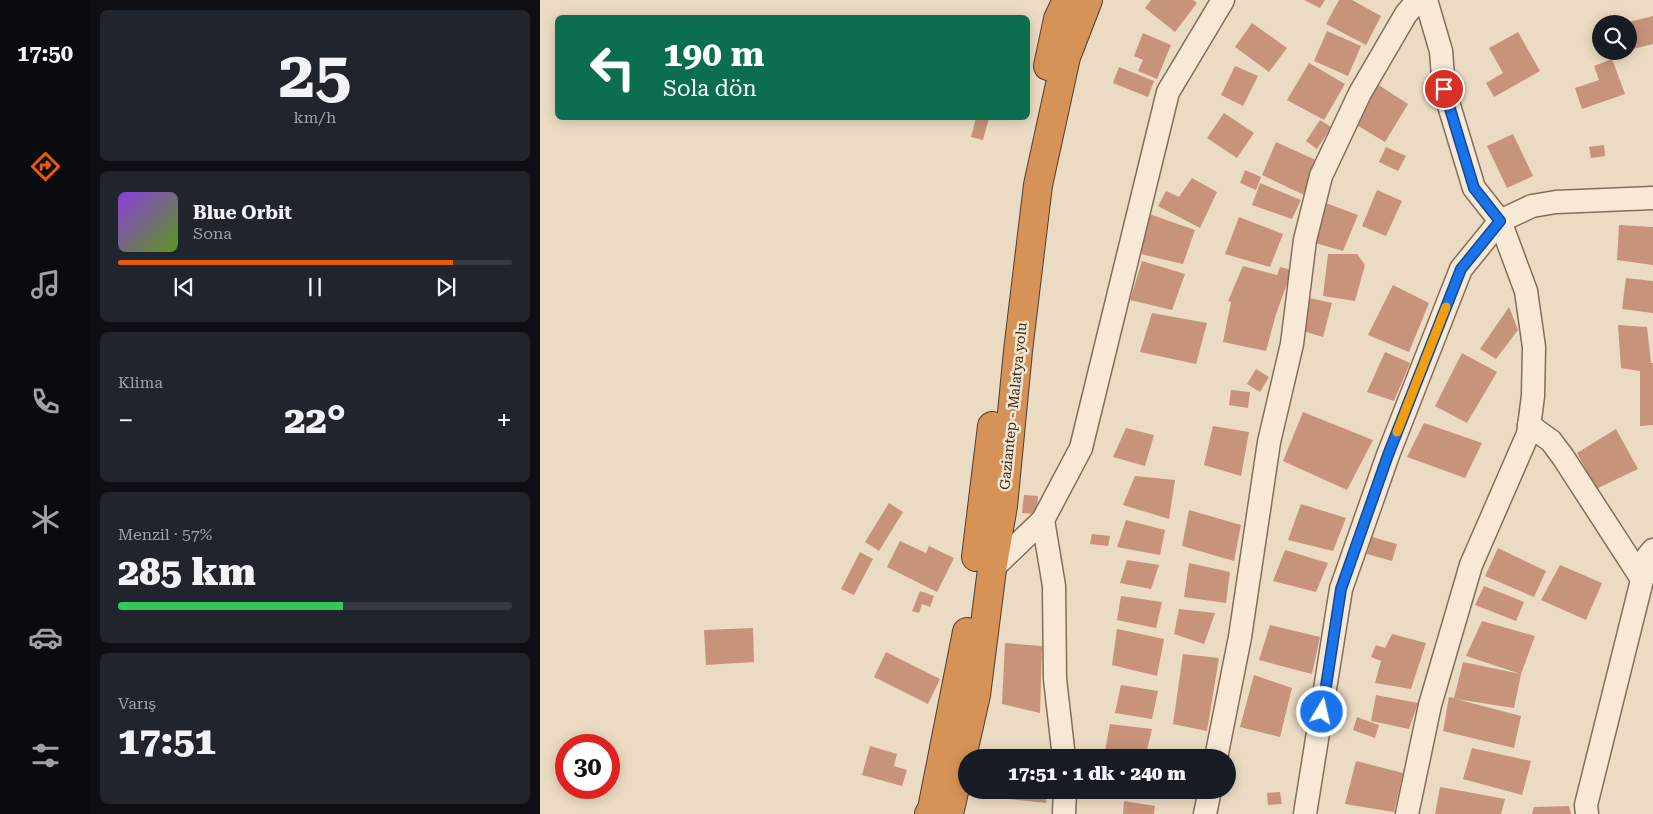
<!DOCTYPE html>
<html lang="tr">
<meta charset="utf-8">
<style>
body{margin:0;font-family:"Roboto Serif",serif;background:#20242c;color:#f1f3f6;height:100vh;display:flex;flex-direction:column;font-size:19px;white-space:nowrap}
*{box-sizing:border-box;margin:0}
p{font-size:16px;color:#9ea1a6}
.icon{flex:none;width:28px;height:28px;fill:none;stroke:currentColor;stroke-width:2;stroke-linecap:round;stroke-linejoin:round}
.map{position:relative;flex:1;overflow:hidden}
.drawer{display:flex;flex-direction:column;gap:10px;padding:10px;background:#0d0f14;width:450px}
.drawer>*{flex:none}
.hud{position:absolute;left:15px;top:15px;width:475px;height:105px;border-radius:8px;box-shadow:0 2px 12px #0003;background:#0b6e4f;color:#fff;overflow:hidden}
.buttons{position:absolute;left:1052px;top:15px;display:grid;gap:10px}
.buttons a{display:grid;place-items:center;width:45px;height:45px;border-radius:50%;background:#171b24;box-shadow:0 2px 12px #0003;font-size:25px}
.speed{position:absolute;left:15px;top:734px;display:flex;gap:10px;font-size:25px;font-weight:700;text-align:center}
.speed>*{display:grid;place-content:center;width:65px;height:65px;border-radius:50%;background:#171b24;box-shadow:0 2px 12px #0003;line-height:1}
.speed .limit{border:8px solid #d22;background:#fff;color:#111}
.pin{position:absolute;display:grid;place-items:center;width:42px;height:42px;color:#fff;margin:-21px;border:2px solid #fff;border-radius:50%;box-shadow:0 1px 5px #0007}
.me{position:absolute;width:55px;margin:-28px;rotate:9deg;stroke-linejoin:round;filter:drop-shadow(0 0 4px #0008)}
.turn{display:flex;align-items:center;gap:18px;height:105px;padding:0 25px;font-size:22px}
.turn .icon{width:65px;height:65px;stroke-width:2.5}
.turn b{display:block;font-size:35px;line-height:42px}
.big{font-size:38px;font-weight:800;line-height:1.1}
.drawer .card{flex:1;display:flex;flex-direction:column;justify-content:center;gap:8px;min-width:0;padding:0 18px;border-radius:8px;background:#20242c}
.drawer .dial{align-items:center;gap:0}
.dial b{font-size:65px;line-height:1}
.song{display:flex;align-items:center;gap:15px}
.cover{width:60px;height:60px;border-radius:8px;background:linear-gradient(135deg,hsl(270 70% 55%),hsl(90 70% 35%))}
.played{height:5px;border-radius:2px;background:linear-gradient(90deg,#ea580c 85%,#363941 85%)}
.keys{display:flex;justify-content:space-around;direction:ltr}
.heat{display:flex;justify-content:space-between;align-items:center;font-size:28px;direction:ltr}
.charge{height:8px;border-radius:4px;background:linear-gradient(90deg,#34c759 57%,#363941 0)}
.trip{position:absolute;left:418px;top:749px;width:278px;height:50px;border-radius:25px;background:#171b24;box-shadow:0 2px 12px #0003;font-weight:800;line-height:50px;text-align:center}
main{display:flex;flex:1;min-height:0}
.tabs{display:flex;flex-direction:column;width:90px;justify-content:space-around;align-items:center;background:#090b0e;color:#9ea1a6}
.tabs .icon{width:35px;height:35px}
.tabs .selected{color:#ea580c}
.tabs b{font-size:22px;color:#f1f3f6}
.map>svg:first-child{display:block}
.building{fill:#c7937a}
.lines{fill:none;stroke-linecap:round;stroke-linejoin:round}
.street-casing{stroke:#846d5a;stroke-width:25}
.highway-casing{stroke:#523c2f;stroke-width:30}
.street{stroke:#f7e9d5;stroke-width:22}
.highway{stroke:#d69357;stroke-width:28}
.route-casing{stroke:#114b97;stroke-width:12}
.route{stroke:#1a73e8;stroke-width:9}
.slow{stroke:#f59e0b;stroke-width:9}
.labels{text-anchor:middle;stroke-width:5;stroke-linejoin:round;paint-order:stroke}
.street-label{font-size:14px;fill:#35271e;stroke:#f3e6d1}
</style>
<main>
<nav class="tabs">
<b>17:50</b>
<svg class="icon selected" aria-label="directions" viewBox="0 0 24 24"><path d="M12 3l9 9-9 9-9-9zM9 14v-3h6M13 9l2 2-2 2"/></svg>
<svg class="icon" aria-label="music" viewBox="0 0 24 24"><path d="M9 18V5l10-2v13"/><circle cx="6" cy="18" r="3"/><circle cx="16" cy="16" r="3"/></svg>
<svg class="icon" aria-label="phone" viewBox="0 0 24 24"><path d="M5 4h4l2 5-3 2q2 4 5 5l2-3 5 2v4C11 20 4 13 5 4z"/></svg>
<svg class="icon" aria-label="climate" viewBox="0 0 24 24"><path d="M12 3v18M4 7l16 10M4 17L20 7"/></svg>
<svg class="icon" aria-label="car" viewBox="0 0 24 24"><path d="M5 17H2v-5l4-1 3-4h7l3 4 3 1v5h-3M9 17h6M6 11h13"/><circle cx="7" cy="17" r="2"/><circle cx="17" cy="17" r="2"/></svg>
<svg class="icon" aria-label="filters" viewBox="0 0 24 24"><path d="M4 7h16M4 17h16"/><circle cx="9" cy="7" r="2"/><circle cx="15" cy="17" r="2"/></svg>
</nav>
<section class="drawer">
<div class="card dial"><b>25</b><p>km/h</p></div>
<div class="card">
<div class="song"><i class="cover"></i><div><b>Blue Orbit</b><p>Sona</p></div></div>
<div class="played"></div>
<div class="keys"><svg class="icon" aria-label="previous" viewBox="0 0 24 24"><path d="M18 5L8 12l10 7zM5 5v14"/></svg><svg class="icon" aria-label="pause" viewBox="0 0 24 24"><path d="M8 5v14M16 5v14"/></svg><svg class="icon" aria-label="next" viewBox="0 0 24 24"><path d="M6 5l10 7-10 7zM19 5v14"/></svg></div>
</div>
<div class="card"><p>Klima</p>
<div class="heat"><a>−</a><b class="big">22°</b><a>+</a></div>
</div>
<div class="card"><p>Menzil · 57%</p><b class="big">285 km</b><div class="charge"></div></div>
<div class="card"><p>Varış</p><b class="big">17:51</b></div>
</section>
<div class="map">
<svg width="1113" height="814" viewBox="0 0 1113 814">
<rect width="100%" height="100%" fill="#ebdbc2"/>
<!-- building -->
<g class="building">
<polygon points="611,0 653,0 657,3 635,32 605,8"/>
<polygon points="764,0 785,0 780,8"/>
<polygon points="799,0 812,0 841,16 826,45 786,24"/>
<polygon points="1113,16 1113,44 1089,50 1089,22"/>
<polygon points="712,23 747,48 729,72 695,47"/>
<polygon points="787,31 821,46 808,76 774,61"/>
<polygon points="978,32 1000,71 954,97 946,83 963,73 949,48"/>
<polygon points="603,33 631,45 617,79 598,71 603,60 594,56"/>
<polygon points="1072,59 1085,94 1042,109 1035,88 1059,80 1054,66"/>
<polygon points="769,63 805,84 784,120 747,100"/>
<polygon points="695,66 718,76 703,106 681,95"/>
<polygon points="579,67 614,81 608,97 573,83"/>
<polygon points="837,84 868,104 845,142 815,124"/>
<polygon points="684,113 714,133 697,158 667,138"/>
<polygon points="436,118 449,118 443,140 431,137"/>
<polygon points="780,120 791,127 777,149 766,141"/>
<polygon points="973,134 993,176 967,188 947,146"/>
<polygon points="736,142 778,161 764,195 722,175"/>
<polygon points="1064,145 1065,156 1051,158 1049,147"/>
<polygon points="846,147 866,156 858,171 839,162"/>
<polygon points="705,170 721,177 716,190 700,183"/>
<polygon points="652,178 677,192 660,228 618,206 626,191 639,197"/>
<polygon points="720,183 761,200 752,219 712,205"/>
<polygon points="837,190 862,201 846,236 822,226"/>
<polygon points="783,202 818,215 803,251 772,242"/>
<polygon points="609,214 655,230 643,264 601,254"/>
<polygon points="699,217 743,234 730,267 685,254"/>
<polygon points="1079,225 1113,227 1113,265 1077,260"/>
<polygon points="788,254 817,254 825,265 815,301 783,296"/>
<polygon points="602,261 645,274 632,310 590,300"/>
<polygon points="703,266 737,275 740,267 752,270 736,314 726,351 683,342 691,302 688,301"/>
<polygon points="1086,278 1113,281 1113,313 1082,309"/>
<polygon points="853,285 889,303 869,352 828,335"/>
<polygon points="769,298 792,303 783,337 763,331"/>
<polygon points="969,307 978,330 956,359 940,349"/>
<polygon points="612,313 667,323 656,364 600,352"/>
<polygon points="1078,325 1107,327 1111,363 1113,363 1113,425 1100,426 1100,371 1081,368"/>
<polygon points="845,352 870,363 854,401 827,392"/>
<polygon points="922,353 957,372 927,423 895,406"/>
<polygon points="716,369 729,377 720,392 707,384"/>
<polygon points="691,390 710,392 708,408 689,405"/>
<polygon points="763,412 833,440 807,490 743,461"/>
<polygon points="884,423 942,443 925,478 867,457"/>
<polygon points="673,426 709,432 701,476 664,465"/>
<polygon points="586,428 614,435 605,466 573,457"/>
<polygon points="1076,429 1098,469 1056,489 1037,453"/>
<polygon points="595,476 635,480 629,519 583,505"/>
<polygon points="484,495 498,496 497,514 482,513"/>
<polygon points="349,503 363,512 339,551 325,542"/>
<polygon points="761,504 806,518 793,551 748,540"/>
<polygon points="649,510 701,525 694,561 642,546"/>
<polygon points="586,520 625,530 620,555 577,547"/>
<polygon points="552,534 570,536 568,546 550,544"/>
<polygon points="832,537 857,544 852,561 827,554"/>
<polygon points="360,541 386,553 389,546 414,558 397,592 347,567"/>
<polygon points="958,548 1006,571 994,597 945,576"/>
<polygon points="745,550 788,563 776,592 733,581"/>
<polygon points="320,552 333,559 314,595 301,589"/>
<polygon points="587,560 619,565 611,589 580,583"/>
<polygon points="649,563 690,572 686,603 644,597"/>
<polygon points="1020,565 1062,583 1046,620 1001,600"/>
<polygon points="944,586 984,602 976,621 935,605"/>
<polygon points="380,591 394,596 390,607 382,604 379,613 372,611"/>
<polygon points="581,596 622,602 616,628 577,620"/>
<polygon points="639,609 675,613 664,644 634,634"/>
<polygon points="942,621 995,636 981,674 974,708 916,699 981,716 974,748 903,731 909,697 914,698 923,662 981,674 926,656"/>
<polygon points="730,625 780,637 772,674 719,660"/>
<polygon points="213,628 214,662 166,665 164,630"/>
<polygon points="577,629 624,639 617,676 572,665"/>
<polygon points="852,634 886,643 871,689 835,683 841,661 831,657 836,645 845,648"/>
<polygon points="465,643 502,646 500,713 462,704"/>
<polygon points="346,652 400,679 388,704 334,677"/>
<polygon points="643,654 679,658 667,731 633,724"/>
<polygon points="714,675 752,688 740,737 700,727"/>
<polygon points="581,685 618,691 612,719 575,713"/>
<polygon points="836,695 878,703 869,729 831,721"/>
<polygon points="817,717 839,725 835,738 813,730"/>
<polygon points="570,724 612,729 605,758 564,756"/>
<polygon points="330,746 357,754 354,766 367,770 362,786 322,775"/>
<polygon points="932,748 991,761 982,795 923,779"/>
<polygon points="816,761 863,773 854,812 805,804"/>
<polygon points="900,787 965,799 961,814 895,814"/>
<polygon points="470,790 506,790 506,803 470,799"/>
<polygon points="740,792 742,804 728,805 727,793"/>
<polygon points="584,801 615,806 614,814 583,814"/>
<polygon points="1029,806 1031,814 992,814 994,807"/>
</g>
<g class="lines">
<!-- street casing -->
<g class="street-casing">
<g id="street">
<polyline points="989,425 1011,441 1023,457 1102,579"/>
<polyline points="503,520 514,586 515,679 524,758"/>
<polyline points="452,569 503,520 541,448 628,92 683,0"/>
<polyline points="676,758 700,637 729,442 752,344 765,240 781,176 820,93 866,14 878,0"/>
<polyline points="524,814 525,790"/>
<polyline points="665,814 670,790"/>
<polyline points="765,814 801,589 848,455 921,269 960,221 992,206 1016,202 1113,198"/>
<polyline points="867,814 890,705 931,565 988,434 993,396 994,347 986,291 960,221 934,188 904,89 901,51 886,0"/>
<polyline points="1047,814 1046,805 1108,556 1113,550"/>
</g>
</g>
<!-- highway casing -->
<g class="highway-casing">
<g id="highway">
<polyline points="508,66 518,19 527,0"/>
<polyline points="436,557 452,426"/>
<polyline points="389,814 392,809 427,632"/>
<polyline points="409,814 436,695 452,569 463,506 478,351 498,185 526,57 548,0"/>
</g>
</g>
<!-- street -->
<use href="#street" class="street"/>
<!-- highway -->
<use href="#highway" class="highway"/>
</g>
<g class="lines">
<!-- route casing -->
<g class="route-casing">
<polyline id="route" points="782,712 801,589 848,455 921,269 960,221 934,188 904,89"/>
</g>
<!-- route -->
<use href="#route" class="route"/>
<!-- slow -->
<polyline class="slow" points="857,432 906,307"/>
</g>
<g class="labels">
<!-- street labels -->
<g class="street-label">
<text transform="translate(473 406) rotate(-84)" y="5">Gaziantep - Malatya yolu</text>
</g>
</g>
</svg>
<div class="buttons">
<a><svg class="icon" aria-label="search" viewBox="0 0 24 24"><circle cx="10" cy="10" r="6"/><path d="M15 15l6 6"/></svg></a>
</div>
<div class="speed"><div class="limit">30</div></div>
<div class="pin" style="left:904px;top:89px;background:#d93025"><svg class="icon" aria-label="arrive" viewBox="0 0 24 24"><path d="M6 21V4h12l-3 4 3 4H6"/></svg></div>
<svg class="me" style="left:782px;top:712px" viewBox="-20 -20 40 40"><circle r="17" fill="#1a73e8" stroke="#fff" stroke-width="3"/><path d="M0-11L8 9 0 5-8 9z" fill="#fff"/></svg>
<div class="trip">17:51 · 1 dk · 240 m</div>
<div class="hud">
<div class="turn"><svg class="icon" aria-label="left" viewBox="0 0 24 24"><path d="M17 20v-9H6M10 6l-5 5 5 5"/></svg><div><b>190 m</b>Sola dön</div></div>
</div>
</div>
</main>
